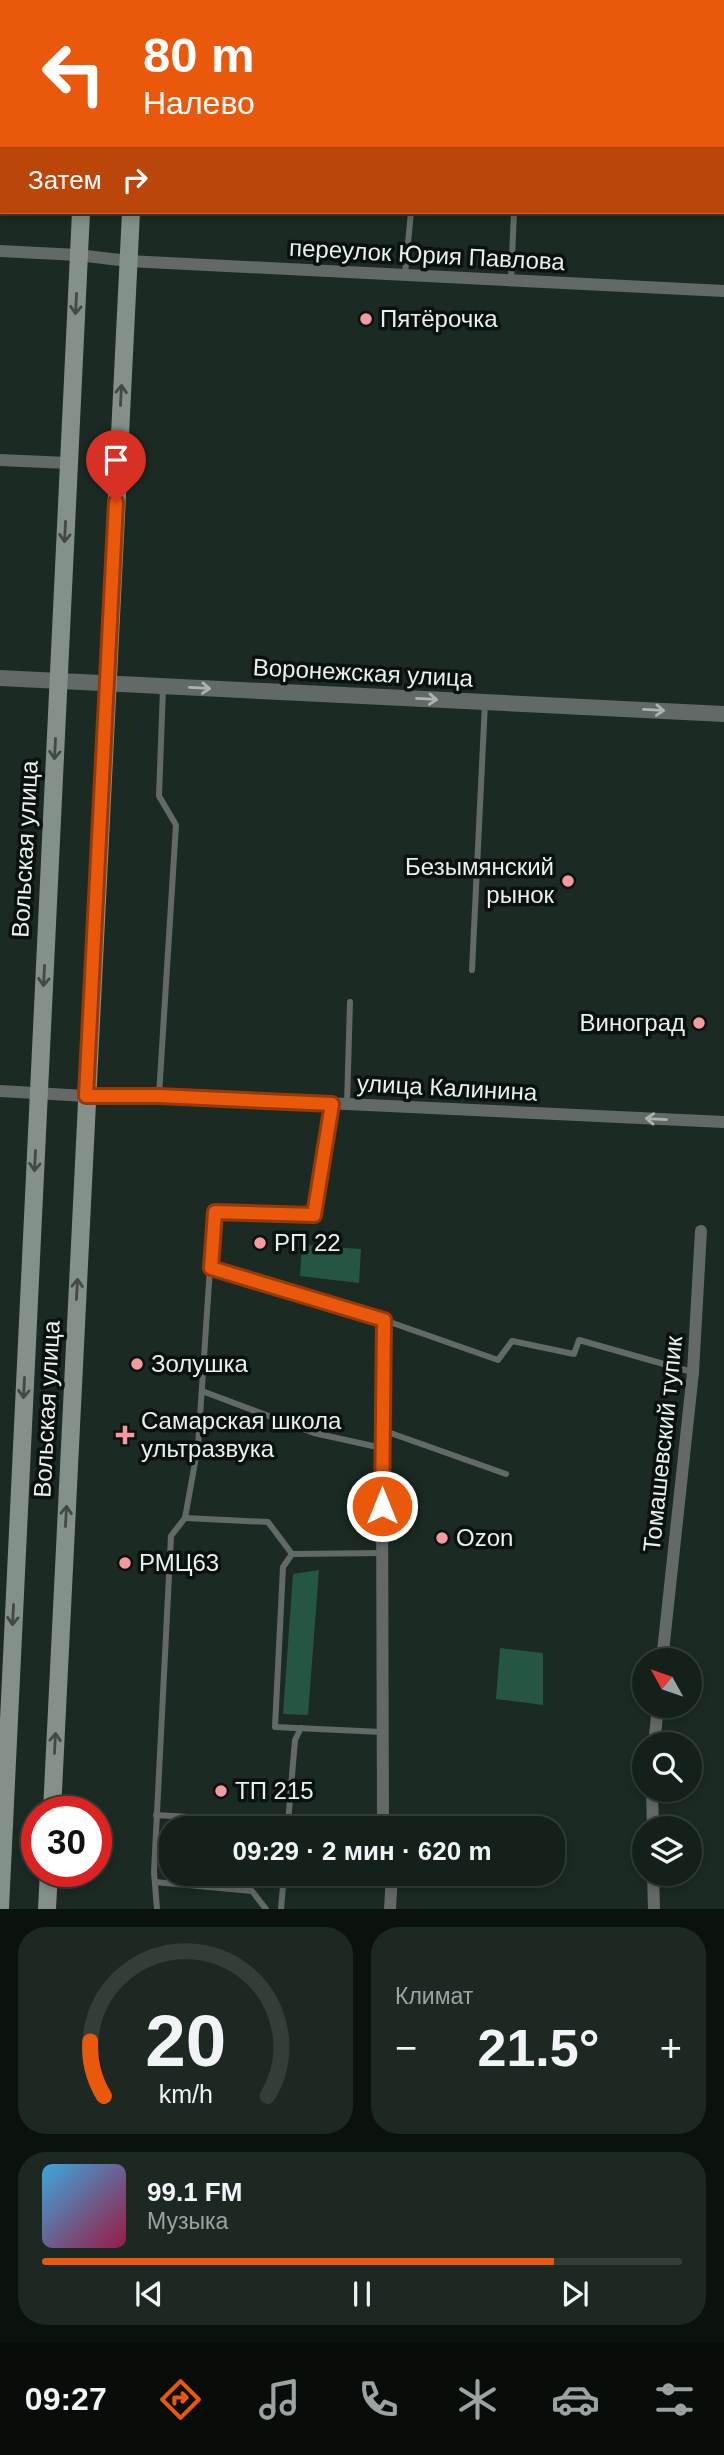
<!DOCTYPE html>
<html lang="ru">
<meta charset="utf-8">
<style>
body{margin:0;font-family:Arial,sans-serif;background:#1d2823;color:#f1f3f6;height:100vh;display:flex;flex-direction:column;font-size:26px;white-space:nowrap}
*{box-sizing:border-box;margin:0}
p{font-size:23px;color:#9da3a2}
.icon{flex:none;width:38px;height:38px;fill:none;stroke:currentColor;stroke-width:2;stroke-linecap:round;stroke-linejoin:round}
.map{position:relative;height:1909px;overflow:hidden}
.drawer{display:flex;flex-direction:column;gap:18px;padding:18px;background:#0b120e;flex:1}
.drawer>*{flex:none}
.top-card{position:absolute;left:0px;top:0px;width:724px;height:214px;box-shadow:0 4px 10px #0003,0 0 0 2px #333e39;background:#ea580c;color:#fff;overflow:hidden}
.needle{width:46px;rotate:310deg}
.controls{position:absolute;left:632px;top:1648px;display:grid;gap:14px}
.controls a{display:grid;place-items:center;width:70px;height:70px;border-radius:50%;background:#14201a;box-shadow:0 4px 10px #0003,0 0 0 2px #333e39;font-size:35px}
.speed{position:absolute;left:21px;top:1796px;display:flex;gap:14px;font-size:35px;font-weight:700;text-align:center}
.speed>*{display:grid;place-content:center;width:91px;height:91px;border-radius:50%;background:#14201a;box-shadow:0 4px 10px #0003,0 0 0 2px #333e39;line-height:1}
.speed .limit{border:10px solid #d22;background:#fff;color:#111}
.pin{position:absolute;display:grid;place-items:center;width:60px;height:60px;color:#fff;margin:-72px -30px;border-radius:50% 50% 50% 0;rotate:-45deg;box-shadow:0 0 7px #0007}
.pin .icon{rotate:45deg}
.me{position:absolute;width:77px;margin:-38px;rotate:0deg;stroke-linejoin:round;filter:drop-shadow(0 0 5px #0008)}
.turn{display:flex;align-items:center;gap:24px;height:147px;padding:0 28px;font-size:32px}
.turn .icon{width:91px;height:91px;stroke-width:2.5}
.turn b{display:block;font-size:49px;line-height:60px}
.then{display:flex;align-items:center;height:66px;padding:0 28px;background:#0003;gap:14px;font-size:26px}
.big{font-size:52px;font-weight:700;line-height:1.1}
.drawer .card{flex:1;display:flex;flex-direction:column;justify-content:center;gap:10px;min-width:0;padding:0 24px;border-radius:28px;background:#1d2823}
.drawer .dial{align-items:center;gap:0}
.dial svg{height:182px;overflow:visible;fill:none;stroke:#333e39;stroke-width:7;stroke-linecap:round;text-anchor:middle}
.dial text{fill:#f1f3f6;stroke:none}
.song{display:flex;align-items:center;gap:21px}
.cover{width:84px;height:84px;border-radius:10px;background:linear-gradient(135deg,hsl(200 70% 55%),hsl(340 70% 35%))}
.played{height:7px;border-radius:4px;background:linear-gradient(90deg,#ea580c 80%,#333e39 80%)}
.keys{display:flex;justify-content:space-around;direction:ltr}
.heat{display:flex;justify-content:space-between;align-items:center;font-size:38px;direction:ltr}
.drawer .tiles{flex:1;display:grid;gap:18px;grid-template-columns:1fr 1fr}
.card:last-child{grid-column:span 2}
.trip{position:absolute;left:159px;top:1816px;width:406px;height:70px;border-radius:28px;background:#14201a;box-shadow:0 4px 10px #0003,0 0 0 2px #333e39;font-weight:700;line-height:70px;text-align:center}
.dock{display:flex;height:112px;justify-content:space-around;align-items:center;background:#080d0a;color:#9da3a2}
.dock .icon{width:49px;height:49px}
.dock .on{color:#ea580c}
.dock b{font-size:32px;color:#f1f3f6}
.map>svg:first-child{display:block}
.green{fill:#255644}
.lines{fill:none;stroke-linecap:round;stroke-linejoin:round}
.service{stroke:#626966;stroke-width:6}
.minor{stroke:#626966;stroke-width:12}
.tertiary{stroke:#626966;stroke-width:16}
.secondary{stroke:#84908a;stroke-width:18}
.oneway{stroke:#414a46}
.oneway2{stroke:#acb4b0}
.route-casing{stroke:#983908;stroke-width:18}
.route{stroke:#ea580c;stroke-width:12}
.poi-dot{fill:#f59b9e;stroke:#0a110e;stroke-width:2.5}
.labels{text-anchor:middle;stroke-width:7;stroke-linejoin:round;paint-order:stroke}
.street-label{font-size:24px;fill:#e8f1ed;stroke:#0a110e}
.poi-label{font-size:24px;fill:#e8f1ed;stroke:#0a110e;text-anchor:start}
</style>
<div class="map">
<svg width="724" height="1909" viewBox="0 0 724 1909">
<rect width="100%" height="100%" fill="#1b2a23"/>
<!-- green -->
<g class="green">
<polygon points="302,1245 361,1249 359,1283 300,1276"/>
<polygon points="319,1570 308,1715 283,1714 293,1574"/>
<polygon points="500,1648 543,1653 543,1705 496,1699"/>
</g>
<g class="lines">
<!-- service -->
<g class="service">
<polyline points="240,2 240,0"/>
<polyline points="419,2 419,0"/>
<polyline points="522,2 522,0"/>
<polyline points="687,2 687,0"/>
<polyline points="405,274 411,212"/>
<polyline points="511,280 514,212"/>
<polyline points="472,970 485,703"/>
<polyline points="159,1095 176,825 159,796 163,688"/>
<polyline points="332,1104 314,1215 215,1212 210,1268 384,1320 382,1482"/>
<polyline points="347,1104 350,1002"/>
<polyline points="384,1320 498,1360 512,1341 574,1354 579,1340 692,1372"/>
<polyline points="202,1391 314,1433 382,1448"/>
<polyline points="382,1430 506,1474"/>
<polyline points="185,1518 268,1522 292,1554 382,1553"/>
<polyline points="292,1554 283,1567 275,1727 382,1732"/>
<polyline points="156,1815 288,1823 295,1740 301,1728"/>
<polyline points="155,1882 252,1891 266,1909"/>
<polyline points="157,1909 154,1872 171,1536 185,1518 198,1446 210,1268"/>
<polyline points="281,1909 284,1874"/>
</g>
<!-- minor -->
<g class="minor">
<polyline points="0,21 2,21"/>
<polyline points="0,251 78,255 128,261 724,291"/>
<polyline points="0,460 68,463"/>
<polyline points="0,1091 86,1096 159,1096 347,1104 724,1122"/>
<polyline points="382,1482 383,1829"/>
<polyline points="662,1661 693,1372 701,1231"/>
<polyline points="654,1745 658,1706"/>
<polyline points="652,1790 653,1829"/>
<polyline points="653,1874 654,1909"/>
<polyline points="390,1909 392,1874"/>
</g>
<!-- tertiary -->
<polyline class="tertiary" points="0,678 724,714"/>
<!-- secondary -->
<g class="secondary">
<polyline points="91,2 91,0"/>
<polyline points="141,2 141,0"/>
<polyline points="52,1811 131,212"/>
<polyline points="0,1908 81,212"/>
<polyline points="47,1909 49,1871"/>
</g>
</g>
<!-- one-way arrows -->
<defs><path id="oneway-shaft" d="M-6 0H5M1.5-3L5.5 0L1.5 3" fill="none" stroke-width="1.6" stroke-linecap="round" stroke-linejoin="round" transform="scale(1.75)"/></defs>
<g class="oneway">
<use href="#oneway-shaft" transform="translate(76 304) rotate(93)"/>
<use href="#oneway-shaft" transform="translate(121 395) rotate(-87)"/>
<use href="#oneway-shaft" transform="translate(65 532) rotate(93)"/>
<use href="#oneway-shaft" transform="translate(55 749) rotate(93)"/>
<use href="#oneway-shaft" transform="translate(44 976) rotate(93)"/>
<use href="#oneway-shaft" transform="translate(35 1161) rotate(93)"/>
<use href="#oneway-shaft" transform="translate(77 1289) rotate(-87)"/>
<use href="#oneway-shaft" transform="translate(24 1388) rotate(93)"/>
<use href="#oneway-shaft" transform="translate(66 1516) rotate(-87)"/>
<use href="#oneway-shaft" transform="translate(13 1615) rotate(93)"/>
<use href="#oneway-shaft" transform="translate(55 1743) rotate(-87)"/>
</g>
<g class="oneway2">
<use href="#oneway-shaft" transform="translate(200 688) rotate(3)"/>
<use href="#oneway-shaft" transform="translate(427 699) rotate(3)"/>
<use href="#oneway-shaft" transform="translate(654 710) rotate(3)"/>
<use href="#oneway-shaft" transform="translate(656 1119) rotate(-177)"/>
</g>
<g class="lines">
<!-- route casing -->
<g class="route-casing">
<polyline id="route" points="116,502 86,1096 159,1096 332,1104 314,1215 215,1212 211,1268 384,1320 382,1506"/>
</g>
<!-- route -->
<use href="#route" class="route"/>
</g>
<!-- markers -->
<g class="poi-dot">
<circle cx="366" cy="319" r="7"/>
<circle cx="568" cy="881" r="7"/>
<circle cx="699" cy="1023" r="7"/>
<circle cx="260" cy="1243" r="7"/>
<circle cx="137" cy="1364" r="7"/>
<path d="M121.5 1424.5h7v7h7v7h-7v7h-7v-7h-7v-7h7z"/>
<circle cx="442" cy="1538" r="7"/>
<circle cx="125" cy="1563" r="7"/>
<circle cx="221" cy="1791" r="7"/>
</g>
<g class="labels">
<!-- street labels -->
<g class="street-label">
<text transform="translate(427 255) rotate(3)" y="8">переулок Юрия Павлова</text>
<text transform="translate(363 673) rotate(3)" y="8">Воронежская улица</text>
<text transform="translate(25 849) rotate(-87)" y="8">Вольская улица</text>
<text transform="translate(447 1088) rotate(3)" y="8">улица Калинина</text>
<text transform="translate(47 1409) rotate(-87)" y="8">Вольская улица</text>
<text transform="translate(663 1444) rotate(-84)" y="8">Томашевский тупик</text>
</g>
<!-- poi labels -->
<g class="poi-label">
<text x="380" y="327">Пятёрочка</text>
<text x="554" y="875" text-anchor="end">Безымянский<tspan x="554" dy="28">рынок</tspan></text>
<text x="685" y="1031" text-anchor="end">Виноград</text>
<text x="274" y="1251">РП 22</text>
<text x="151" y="1372">Золушка</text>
<text x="141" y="1429">Самарская школа<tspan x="141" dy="28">ультразвука</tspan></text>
<text x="456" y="1546">Ozon</text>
<text x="139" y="1571">РМЦ63</text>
<text x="235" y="1799">ТП 215</text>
</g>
</g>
</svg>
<div class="controls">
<a><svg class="needle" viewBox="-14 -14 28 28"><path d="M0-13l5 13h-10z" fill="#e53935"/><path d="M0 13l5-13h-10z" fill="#9da3a2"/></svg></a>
<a><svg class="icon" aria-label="search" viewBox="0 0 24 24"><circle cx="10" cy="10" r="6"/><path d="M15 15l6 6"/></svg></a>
<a><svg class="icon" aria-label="layers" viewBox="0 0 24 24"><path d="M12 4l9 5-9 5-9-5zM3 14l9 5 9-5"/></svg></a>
</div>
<div class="speed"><div class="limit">30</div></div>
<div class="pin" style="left:116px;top:502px;background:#d93025"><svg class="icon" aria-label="arrive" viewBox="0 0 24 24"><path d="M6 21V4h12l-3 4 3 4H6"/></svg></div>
<svg class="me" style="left:382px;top:1506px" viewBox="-20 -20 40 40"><circle r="17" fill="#ea580c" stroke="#fff" stroke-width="3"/><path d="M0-11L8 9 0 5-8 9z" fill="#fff"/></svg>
<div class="trip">09:29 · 2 мин · 620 m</div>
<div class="top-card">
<div class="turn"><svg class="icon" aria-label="left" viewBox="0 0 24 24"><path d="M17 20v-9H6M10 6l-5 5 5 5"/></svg><div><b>80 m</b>Налево</div></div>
<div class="then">Затем<svg class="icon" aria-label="right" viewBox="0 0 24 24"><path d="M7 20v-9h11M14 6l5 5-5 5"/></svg></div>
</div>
</div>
<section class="drawer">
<div class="tiles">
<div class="card dial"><svg viewBox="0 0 100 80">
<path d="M14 69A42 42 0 1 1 86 69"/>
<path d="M14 69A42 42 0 0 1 8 45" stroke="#ea580c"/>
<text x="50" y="56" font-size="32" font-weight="700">20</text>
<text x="50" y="72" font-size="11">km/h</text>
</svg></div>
<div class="card"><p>Климат</p>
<div class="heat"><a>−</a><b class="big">21.5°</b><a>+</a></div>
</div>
<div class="card">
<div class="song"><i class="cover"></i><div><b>99.1 FM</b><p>Музыка</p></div></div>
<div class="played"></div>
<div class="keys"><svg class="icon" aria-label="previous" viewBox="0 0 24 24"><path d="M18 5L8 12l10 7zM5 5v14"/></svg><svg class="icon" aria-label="pause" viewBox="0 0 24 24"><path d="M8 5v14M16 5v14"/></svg><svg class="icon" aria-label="next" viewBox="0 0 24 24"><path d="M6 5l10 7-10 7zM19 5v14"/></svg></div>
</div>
</div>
</section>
<nav class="dock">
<b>09:27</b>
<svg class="icon on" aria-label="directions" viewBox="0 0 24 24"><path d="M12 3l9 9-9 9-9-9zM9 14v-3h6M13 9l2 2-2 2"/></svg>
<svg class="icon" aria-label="music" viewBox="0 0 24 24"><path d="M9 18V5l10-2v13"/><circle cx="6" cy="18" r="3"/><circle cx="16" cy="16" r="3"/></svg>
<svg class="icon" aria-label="phone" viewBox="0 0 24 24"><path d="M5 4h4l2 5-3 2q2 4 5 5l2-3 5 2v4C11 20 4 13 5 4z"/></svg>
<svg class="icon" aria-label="climate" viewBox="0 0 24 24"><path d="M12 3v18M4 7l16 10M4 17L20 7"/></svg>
<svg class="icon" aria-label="car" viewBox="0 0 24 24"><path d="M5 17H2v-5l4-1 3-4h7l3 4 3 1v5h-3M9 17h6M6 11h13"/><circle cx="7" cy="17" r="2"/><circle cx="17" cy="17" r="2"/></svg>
<svg class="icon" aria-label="filters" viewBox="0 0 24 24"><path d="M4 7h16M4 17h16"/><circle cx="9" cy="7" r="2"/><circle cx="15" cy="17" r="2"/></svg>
</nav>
